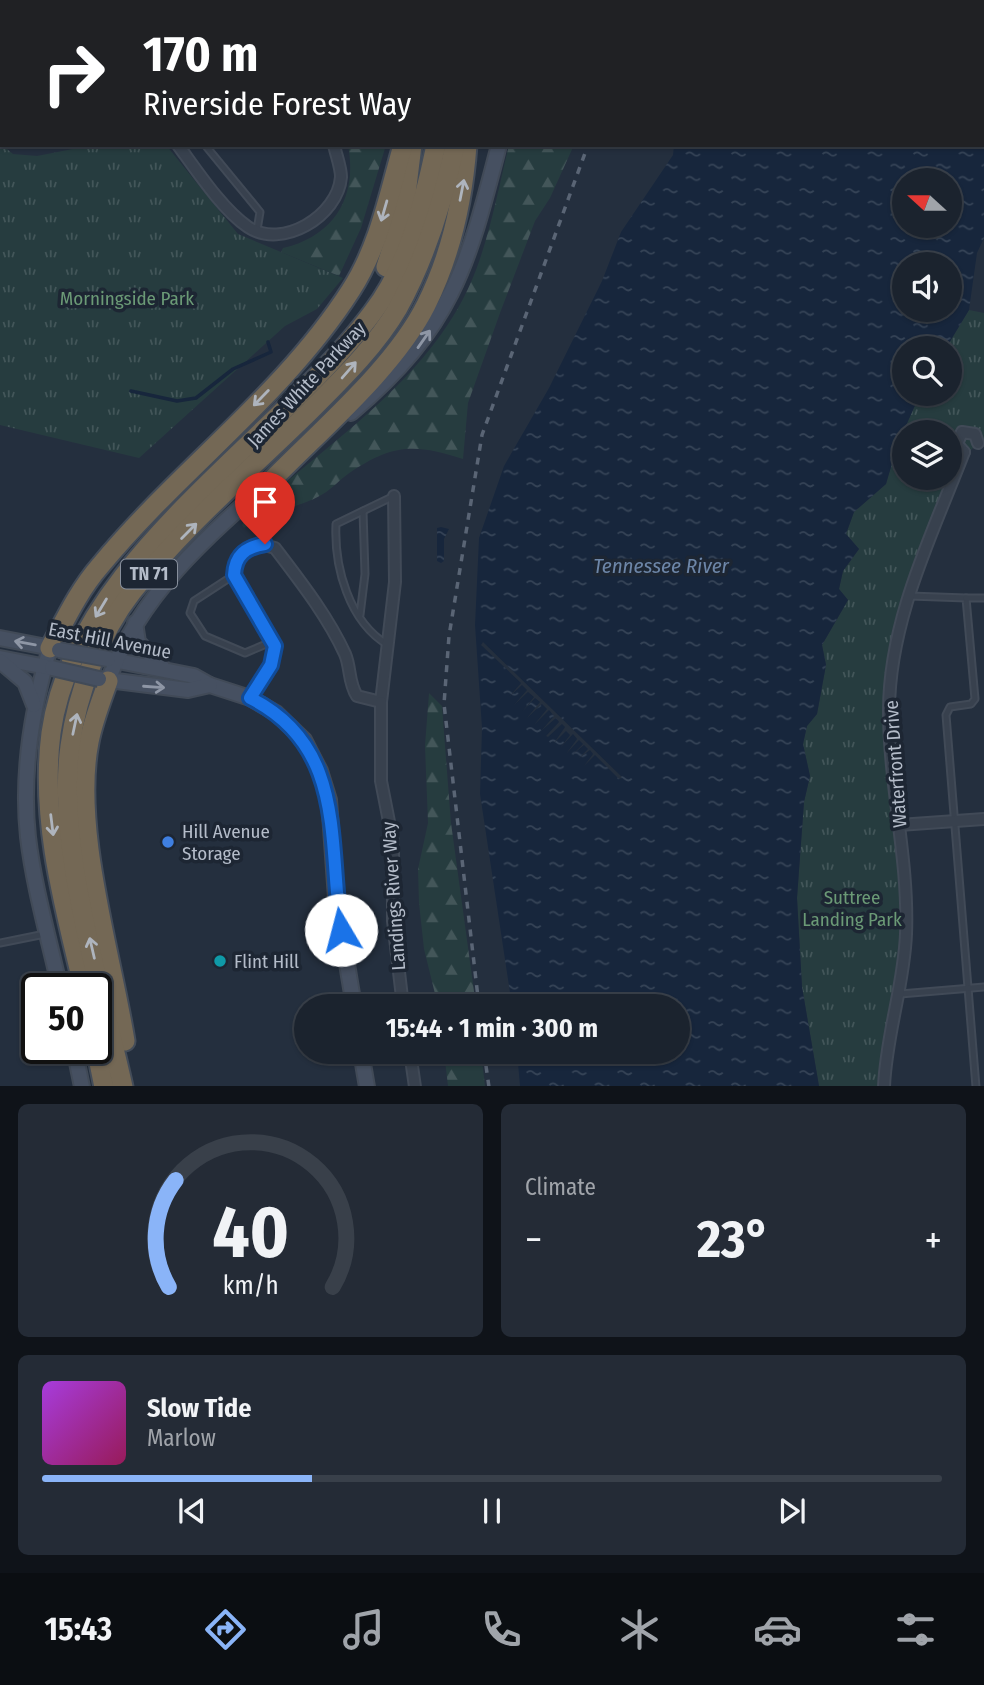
<!DOCTYPE html>
<meta charset="utf-8">
<style>
body{margin:0;font-family:"Fira Sans Condensed",sans-serif;background:#242b36;color:#f1f3f6;height:100vh;display:flex;flex-direction:column;font-size:26px;white-space:nowrap}
*{box-sizing:border-box;margin:0}
p{font-size:23px;color:#a0a4aa}
.icon{flex:none;width:38px;height:38px;fill:none;stroke:currentColor;stroke-width:2;stroke-linecap:round;stroke-linejoin:round}
.map{position:relative;height:1086px;overflow:hidden}
.panel{display:flex;flex-direction:column;gap:18px;padding:18px;background:#0f1319;flex:1}
.panel>*{flex:none}
.top-card{position:absolute;left:0px;top:0px;width:985px;height:147px;box-shadow:0 2px 5px #0004,0 0 0 2px #39404a;background:#202124;color:#fff;overflow:hidden}
.needle{width:46px;rotate:291deg}
.controls{position:absolute;left:892px;top:168px;display:grid;gap:14px}
.controls a{display:grid;place-items:center;width:70px;height:70px;border-radius:50%;background:#1b232e;box-shadow:0 2px 5px #0004,0 0 0 2px #39404a;font-size:35px}
.speed{position:absolute;left:21px;top:973px;display:flex;gap:14px;font-size:35px;font-weight:700;text-align:center}
.speed>*{display:grid;place-content:center;width:91px;height:91px;border-radius:50%;background:#1b232e;box-shadow:0 2px 5px #0004,0 0 0 2px #39404a;line-height:1}
.speed .limit{border:4px solid #111;border-radius:10px;background:#fff;color:#111}
.pin{position:absolute;display:grid;place-items:center;width:60px;height:60px;color:#fff;margin:-72px -30px;border-radius:50% 50% 50% 0;rotate:-45deg;box-shadow:0 0 7px #0007}
.pin .icon{rotate:45deg}
.me{position:absolute;width:77px;margin:-38px;rotate:352deg;stroke-linejoin:round;filter:drop-shadow(0 0 5px #0008)}
.turn{display:flex;align-items:center;gap:24px;height:147px;padding:0 28px;font-size:32px}
.turn .icon{width:91px;height:91px;stroke-width:2.5}
.turn b{display:block;font-size:49px;line-height:60px}
.big{font-size:52px;font-weight:700;line-height:1.1}
.panel .tile{flex:1;display:flex;flex-direction:column;justify-content:center;gap:10px;min-width:0;padding:0 24px;border-radius:10px;background:#242b36}
.panel .dial{align-items:center;gap:0}
.dial svg{height:182px;overflow:visible;fill:none;stroke:#39404a;stroke-width:7;stroke-linecap:round;text-anchor:middle}
.dial text{fill:#f1f3f6;stroke:none}
.song{display:flex;align-items:center;gap:21px}
.cover{width:84px;height:84px;border-radius:10px;background:linear-gradient(135deg,hsl(280 70% 55%),hsl(330 70% 35%))}
.played{height:7px;border-radius:4px;background:linear-gradient(90deg,#8ab4f8 30%,#39404a 30%)}
.keys{display:flex;justify-content:space-around;direction:ltr}
.heat{display:flex;justify-content:space-between;align-items:center;font-size:38px;direction:ltr}
.panel .tiles{flex:1;display:grid;gap:18px;grid-template-columns:1fr 1fr}
.tile:last-child{grid-column:span 2}
.trip{position:absolute;left:294px;top:994px;width:396px;height:70px;border-radius:35px;background:#1b232e;box-shadow:0 2px 5px #0004,0 0 0 2px #39404a;font-weight:700;line-height:70px;text-align:center}
.menu{display:flex;height:112px;justify-content:space-around;align-items:center;background:#0b0e12;color:#a0a4aa}
.menu .icon{width:49px;height:49px}
.menu .on{color:#8ab4f8}
.menu b{font-size:32px;color:#f1f3f6}
.map>svg:first-child{display:block}
.grass{fill:url(#grass-tufts);fill-rule:evenodd}
.forest{fill:url(#forest-firs)}
.water{fill:url(#water-ripples);fill-rule:evenodd}
.pier{fill:#242f3e}
.lines{fill:none;stroke-linecap:round;stroke-linejoin:round}
.stream{stroke:#17263c;stroke-width:3.5}
.lane-casing{stroke:#414a57;stroke-width:9}
.street-casing{stroke:#414a57;stroke-width:14}
.secondary-casing{stroke:#414a57;stroke-width:18}
.highway-casing{stroke:#434c59;stroke-width:23}
.lane{stroke:#38414e;stroke-width:5}
.street{stroke:#38414e;stroke-width:10}
.secondary{stroke:#465061;stroke-width:14}
.highway{stroke:#746855;stroke-width:19}
.rail{stroke:#5a6575;stroke-width:3.5;stroke-dasharray:7 7;stroke-linecap:butt}
.secondary-bridge-casing{stroke:#414a57;stroke-width:18;stroke-linecap:butt}
.secondary-bridge{stroke:#465061;stroke-width:14}
.oneway{stroke:#aeb4bd}
.oneway2{stroke:#8e96a5}
.route-casing{stroke:#114b97;stroke-width:18}
.route{stroke:#1a73e8;stroke-width:12}
.shop-dot{fill:#3f7fe0;stroke:#1d2633;stroke-width:2.5}
.culture-dot{fill:#0f9aa8;stroke:#1d2633;stroke-width:2.5}
.labels{text-anchor:middle;stroke-width:7;stroke-linejoin:round;paint-order:stroke}
.shield{fill:#1d2633;stroke:#878f9c;stroke-width:2}
.shield-label{font-size:18px;font-weight:bold;fill:#b4bcc9}
.park-label{font-size:19px;fill:#6b9a76;stroke:#1d2633}
.street-label{font-size:19px;fill:#b4bcc9;stroke:#1d2633}
.poi-label{font-size:19px;fill:#b4bcc9;stroke:#1d2633;text-anchor:start}
.water-label{font-size:21px;font-style:italic;fill:#6d86a8;stroke:#1d2633}
</style>
<div class="map">
<svg width="984" height="1087" viewBox="0 0 984 1087">
<defs>
<pattern id="grass-tufts" width="24" height="20" patternUnits="userSpaceOnUse" patternTransform="scale(1.75)"><rect width="24" height="20" fill="#263c3f"/><path d="M3 7l-1-3M5 7V3M7 7l1-3M15 17l-1-3M17 17v-4M19 17l1-3" fill="none" stroke="#435659"/></pattern>
<pattern id="forest-firs" width="22" height="20" patternUnits="userSpaceOnUse" patternTransform="scale(1.75)"><rect width="22" height="20" fill="#263c3f"/><path d="M5 1l3.5 6h-7zM16 11l3.5 6h-7z" fill="#435659"/></pattern>
<pattern id="water-ripples" width="26" height="14" patternUnits="userSpaceOnUse" patternTransform="scale(1.75)"><rect width="26" height="14" fill="#17263c"/><path d="M2 4q2-2 4 0t4 0M15 11q2-2 4 0t4 0" fill="none" stroke="#364457"/></pattern>
</defs>
<rect width="100%" height="100%" fill="#242f3e"/>
<!-- grass -->
<g class="grass">
<polygon points="0,139 2,145 13,154 37,156 93,145 166,145 238,234 343,278 317,309 285,326 139,458 0,425"/>
<path d="M969 310 984 313V443H978L968 453 907 602 889 708 906 914 884 1086H819L802 987 797 898 804 802 810 776 803 744 807 726 817 714 826 665 822 645 848 600 839 589 843 571 859 549 846 534 854 512 886 484 897 446 920 394H950V348H946ZM905 432H950V478H905Z"/>
</g>
<!-- forest -->
<g class="forest">
<polygon points="294,0 404,0 295,2"/>
<path d="M348 145H386L361 228 339 276 281 252 283 248C334 236 358 197 348 145Z"/>
<path d="M509 145H574L550 198 535 221 500 313 468 403 463 459C415 443 391 444 348 474 339 480 332 489 323 494 298 509 271 509 244 528L242 525 249 514C330 441 436 376 476 270 491 230 499 186 509 145Z"/>
<polygon points="429,693 442,706 451,823 476,1006 438,1006 424,949 419,903 418,869 428,823 425,746"/>
<polygon points="444,1052 481,1052 485,1086 448,1086"/>
</g>
<!-- water -->
<g class="water">
<path d="M755 0H984V238L977 253 969 310 946 348H905V394H920L897 446 886 484 854 512 846 534 859 549 843 571 839 589 848 600 822 645 826 665 817 714 807 726 803 744 810 776 804 802 797 898 802 987 819 1086H520L517 1052H677V1006H512L480 794 482 728 475 625 479 538 504 466 549 388 602 281 621 232 673 155 674 145H984V2ZM905 180H950V226H905ZM905 264H950V310H905Z"/>
<polygon points="441,527 449,529 444,539 444,561 441,563 437,561 437,528"/>
</g>
<!-- pier -->
<polygon class="pier" points="483,642 622,777 619,779 595,755 584,766 593,754 590,750 578,759 588,749 584,745 572,755 583,744 579,740 566,754 577,739 573,734 560,748 570,735 566,731 554,743 565,727 562,724 548,737 546,736 559,722 556,718 541,731 554,716 549,710 534,725 547,709 542,704 527,718 540,702 535,698 522,712 534,697 528,692 514,705 527,690 522,685 509,697 521,683 481,645"/>
<g class="lines">
<!-- stream -->
<polyline class="stream" points="131,391 177,401 196,398 233,369 271,352 268,342"/>
<!-- lane casing -->
<g class="lane-casing">
<g id="lane">
<polyline points="169,0 169,2"/>
<polyline points="191,0 191,2"/>
<polyline points="227,0 228,2"/>
<polyline points="249,2 254,0"/>
<polyline points="205,145 260,212 257,230"/>
<polyline points="234,575 194,601 190,613 205,636 245,653 271,642"/>
<polyline points="910,596 966,598 975,699 971,704 950,707 946,715 976,1087"/>
<polyline points="966,598 984,598"/>
<polyline points="360,615 365,574 363,511"/>
<path d="M388 645C349 622 334 567 336 524L394 496"/>
<polyline points="0,943 45,934"/>
<polyline points="900,994 984,987"/>
</g>
</g>
<!-- street casing -->
<g class="street-casing">
<g id="street">
<polyline points="138,0 138,2"/>
<polyline points="286,0 287,2"/>
<path d="M178 145C197 171 222 209 248 227 282 250 338 216 341 177 341 167 336 155 334 145"/>
<polyline points="964,452 957,444 962,432 975,434 978,443"/>
<path d="M250 698 271 665 275 646 234 575C235 553 253 540 275 548 300 581 327 615 345 654 351 668 348 682 357 696L381 702 395 582 394 496"/>
<polyline points="381,702 381,781 393,842 393,921 403,1006"/>
<polyline points="899,825 984,819"/>
<polyline points="410,1052 415,1087"/>
<path d="M884 1087C886 1035 904 986 906 934 909 859 889 786 889 711 889 620 932 535 964 452"/>
</g>
</g>
<!-- secondary casing -->
<g class="secondary-casing">
<g id="secondary">
<polyline points="536,2 536,0"/>
<path d="M351 413C452 327 467 269 499 145"/>
<polyline points="135,623 138,642 163,668"/>
<polyline points="0,638 57,649"/>
<path d="M50 648C32 709 21 773 28 837 34 888 49 939 60 989"/>
<polyline points="0,658 52,668"/>
<polyline points="108,659 194,676 210,685 250,698 276,713 304,740 320,771 329,800 336,898 354,1006"/>
<polyline points="0,661 25,682 34,705"/>
<polyline points="100,679 188,690 210,685"/>
<path d="M108 681C139 595 207 536 274 478"/>
<polyline points="74,1048 82,1087"/>
<polyline points="361,1052 367,1087"/>
</g>
</g>
<!-- highway casing -->
<g class="highway-casing">
<g id="highway">
<polyline points="425,2 425,0"/>
<polyline points="461,2 462,0"/>
<polyline points="479,2 480,0"/>
<polyline points="386,267 404,211 412,145"/>
<path d="M267 485C317 433 394 369 426 305 451 255 463 200 467 145"/>
<path d="M50 648C65 620 79 590 100 566 179 470 284 395 351 290 379 247 389 194 403 145"/>
<path d="M108 681C101 701 93 721 89 742 72 828 111 953 125 1041"/>
<path d="M84 989C64 906 40 819 51 733 75 560 275 444 373 312 409 265 424 202 436 145"/>
<polyline points="96,1048 104,1087"/>
<path d="M123 1087C101 987 56 846 70 746 77 694 99 634 132 592 184 526 251 469 310 411 341 380 376 346 398 308 426 257 443 202 455 145"/>
</g>
</g>
<!-- lane -->
<use href="#lane" class="lane"/>
<!-- street -->
<use href="#street" class="street"/>
<!-- secondary -->
<use href="#secondary" class="secondary"/>
<!-- highway -->
<use href="#highway" class="highway"/>
<!-- rail -->
<g class="rail">
<polyline points="643,2 644,0"/>
<polyline points="479,1006 444,704 449,636 482,435 588,145"/>
<polyline points="484,1052 489,1087"/>
</g>
<!-- secondary-bridge casing -->
<g class="secondary-bridge-casing">
<g id="secondary-bridge">
<polyline points="59,650 108,659"/>
<polyline points="52,668 99,679"/>
</g>
</g>
<!-- secondary-bridge -->
<use href="#secondary-bridge" class="secondary-bridge"/>
</g>
<!-- one-way arrows -->
<defs><path id="oneway-shaft" d="M-6 0H5M1.5-3L5.5 0L1.5 3" fill="none" stroke-width="1.6" stroke-linecap="round" stroke-linejoin="round" transform="scale(1.75)"/></defs>
<g class="oneway">
<use href="#oneway-shaft" transform="translate(462 190) rotate(-79)"/>
<use href="#oneway-shaft" transform="translate(384 211) rotate(106)"/>
<use href="#oneway-shaft" transform="translate(349 370) rotate(-49)"/>
<use href="#oneway-shaft" transform="translate(261 398) rotate(134)"/>
<use href="#oneway-shaft" transform="translate(189 531) rotate(-45)"/>
<use href="#oneway-shaft" transform="translate(101 608) rotate(121)"/>
<use href="#oneway-shaft" transform="translate(75 724) rotate(-78)"/>
<use href="#oneway-shaft" transform="translate(52 825) rotate(83)"/>
<use href="#oneway-shaft" transform="translate(92 948) rotate(-103)"/>
</g>
<g class="oneway2">
<use href="#oneway-shaft" transform="translate(424 339) rotate(-55)"/>
<use href="#oneway-shaft" transform="translate(25 643) rotate(-170)"/>
<use href="#oneway-shaft" transform="translate(154 687) rotate(4)"/>
</g>
<g class="lines">
<!-- route casing -->
<g class="route-casing">
<path id="route" d="M265 544C246 547 235 555 234 575L275 646 271 665 250 698C346 746 328 840 341 930"/>
</g>
<!-- route -->
<use href="#route" class="route"/>
</g>
<!-- markers -->
<circle class="shop-dot" cx="168" cy="842" r="7"/>
<circle class="culture-dot" cx="220" cy="961" r="7"/>
<g class="labels">
<!-- shield labels -->
<rect class="shield" x="121" y="559.5" width="56" height="29" rx="5"/>
<g class="shield-label">
<text x="149" y="580">TN 71</text>
</g>
<!-- park labels -->
<g class="park-label">
<text x="127" y="305">Morningside Park</text>
<text x="852" y="904">Suttree<tspan x="852" dy="22">Landing Park</tspan></text>
</g>
<!-- street labels -->
<g class="street-label">
<text transform="translate(306 384) rotate(-47)" y="7">James White Parkway</text>
<text transform="translate(110 640) rotate(11)" y="7">East Hill Avenue</text>
<text transform="translate(895 764) rotate(-94)" y="7">Waterfront Drive</text>
<text transform="translate(393 896) rotate(-94)" y="7">Landings River Way</text>
</g>
<!-- poi labels -->
<g class="poi-label">
<text x="182" y="838">Hill Avenue<tspan x="182" dy="22">Storage</tspan></text>
<text x="234" y="968">Flint Hill</text>
</g>
<!-- water labels -->
<g class="water-label">
<text x="661" y="573">Tennessee River</text>
</g>
</g>
</svg>
<div class="controls">
<a><svg class="needle" viewBox="-14 -14 28 28"><path d="M0-13l5 13h-10z" fill="#e53935"/><path d="M0 13l5-13h-10z" fill="#a0a4aa"/></svg></a>
<a><svg class="icon" aria-label="sound" viewBox="0 0 24 24"><path d="M4 9h4l5-4v14l-5-4H4zM17 9q2 3 0 6"/></svg></a>
<a><svg class="icon" aria-label="search" viewBox="0 0 24 24"><circle cx="10" cy="10" r="6"/><path d="M15 15l6 6"/></svg></a>
<a><svg class="icon" aria-label="layers" viewBox="0 0 24 24"><path d="M12 4l9 5-9 5-9-5zM3 14l9 5 9-5"/></svg></a>
</div>
<div class="speed"><div class="limit">50</div></div>
<div class="pin" style="left:265px;top:544px;background:#d93025"><svg class="icon" aria-label="arrive" viewBox="0 0 24 24"><path d="M6 21V4h12l-3 4 3 4H6"/></svg></div>
<svg class="me" style="left:341px;top:930px" viewBox="-20 -20 40 40"><circle r="19" fill="#fff"/><path d="M0-13L10 11 0 6-10 11z" fill="#1a73e8"/></svg>
<div class="trip">15:44 · 1 min · 300 m</div>
<div class="top-card">
<div class="turn"><svg class="icon" aria-label="right" viewBox="0 0 24 24"><path d="M7 20v-9h11M14 6l5 5-5 5"/></svg><div><b>170 m</b>Riverside Forest Way</div></div>
</div>
</div>
<section class="panel">
<div class="tiles">
<div class="tile dial"><svg viewBox="0 0 100 80">
<path d="M14 69A42 42 0 1 1 86 69"/>
<path d="M14 69A42 42 0 0 1 17 22" stroke="#8ab4f8"/>
<text x="50" y="56" font-size="32" font-weight="700">40</text>
<text x="50" y="72" font-size="11">km/h</text>
</svg></div>
<div class="tile"><p>Climate</p>
<div class="heat"><a>−</a><b class="big">23°</b><a>+</a></div>
</div>
<div class="tile">
<div class="song"><i class="cover"></i><div><b>Slow Tide</b><p>Marlow</p></div></div>
<div class="played"></div>
<div class="keys"><svg class="icon" aria-label="previous" viewBox="0 0 24 24"><path d="M18 5L8 12l10 7zM5 5v14"/></svg><svg class="icon" aria-label="pause" viewBox="0 0 24 24"><path d="M8 5v14M16 5v14"/></svg><svg class="icon" aria-label="next" viewBox="0 0 24 24"><path d="M6 5l10 7-10 7zM19 5v14"/></svg></div>
</div>
</div>
</section>
<nav class="menu">
<b>15:43</b>
<svg class="icon on" aria-label="directions" viewBox="0 0 24 24"><path d="M12 3l9 9-9 9-9-9zM9 14v-3h6M13 9l2 2-2 2"/></svg>
<svg class="icon" aria-label="music" viewBox="0 0 24 24"><path d="M9 18V5l10-2v13"/><circle cx="6" cy="18" r="3"/><circle cx="16" cy="16" r="3"/></svg>
<svg class="icon" aria-label="phone" viewBox="0 0 24 24"><path d="M5 4h4l2 5-3 2q2 4 5 5l2-3 5 2v4C11 20 4 13 5 4z"/></svg>
<svg class="icon" aria-label="climate" viewBox="0 0 24 24"><path d="M12 3v18M4 7l16 10M4 17L20 7"/></svg>
<svg class="icon" aria-label="car" viewBox="0 0 24 24"><path d="M5 17H2v-5l4-1 3-4h7l3 4 3 1v5h-3M9 17h6M6 11h13"/><circle cx="7" cy="17" r="2"/><circle cx="17" cy="17" r="2"/></svg>
<svg class="icon" aria-label="filters" viewBox="0 0 24 24"><path d="M4 7h16M4 17h16"/><circle cx="9" cy="7" r="2"/><circle cx="15" cy="17" r="2"/></svg>
</nav>
